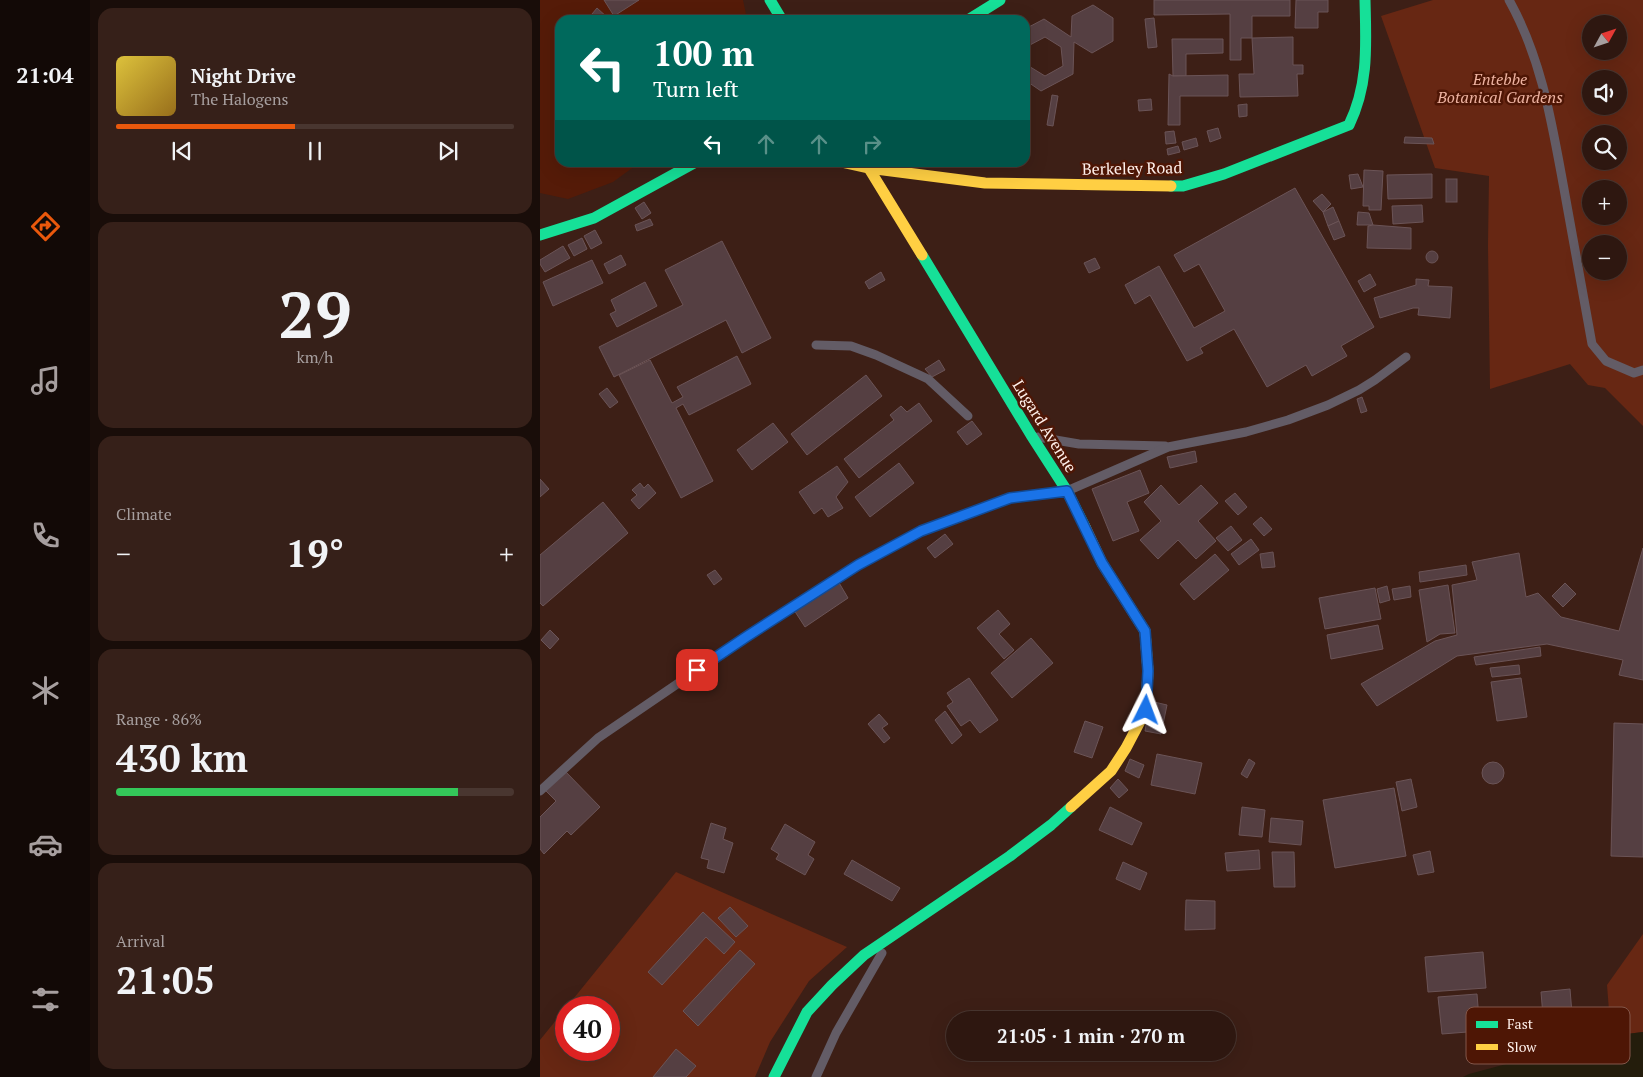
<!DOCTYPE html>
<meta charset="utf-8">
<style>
body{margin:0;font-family:"PT Serif",serif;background:#362019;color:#f1f3f6;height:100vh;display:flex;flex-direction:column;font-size:19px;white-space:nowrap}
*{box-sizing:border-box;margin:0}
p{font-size:16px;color:#a79f9f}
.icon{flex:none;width:28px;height:28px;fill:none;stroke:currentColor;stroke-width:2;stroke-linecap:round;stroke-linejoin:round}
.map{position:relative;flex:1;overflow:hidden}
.drawer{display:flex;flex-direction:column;gap:8px;padding:8px;background:#190d09;width:450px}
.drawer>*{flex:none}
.banner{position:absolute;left:15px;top:15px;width:475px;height:152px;border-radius:15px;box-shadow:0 5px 20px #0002,0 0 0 1px #493630;background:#00695c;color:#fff;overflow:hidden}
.needle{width:32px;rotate:50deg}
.controls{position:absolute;left:1042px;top:15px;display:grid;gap:10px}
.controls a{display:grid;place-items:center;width:45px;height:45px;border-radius:50%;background:#2e1710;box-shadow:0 5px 20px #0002,0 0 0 1px #493630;font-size:25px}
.speed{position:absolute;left:15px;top:996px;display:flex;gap:10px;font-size:25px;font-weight:700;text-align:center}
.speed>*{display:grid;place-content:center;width:65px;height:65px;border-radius:50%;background:#2e1710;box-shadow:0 5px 20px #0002,0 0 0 1px #493630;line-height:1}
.speed .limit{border:8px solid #d22;background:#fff;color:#111}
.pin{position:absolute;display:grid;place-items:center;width:42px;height:42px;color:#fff;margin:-21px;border-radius:10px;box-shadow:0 2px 8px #0006}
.me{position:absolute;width:55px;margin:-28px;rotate:3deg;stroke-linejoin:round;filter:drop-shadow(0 0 4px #0008)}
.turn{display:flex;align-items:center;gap:18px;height:105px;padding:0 15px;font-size:22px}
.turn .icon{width:65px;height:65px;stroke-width:2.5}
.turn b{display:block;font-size:35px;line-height:42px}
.lanes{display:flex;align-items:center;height:48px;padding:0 15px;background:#0003;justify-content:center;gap:25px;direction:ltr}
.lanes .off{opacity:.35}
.big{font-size:38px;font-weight:800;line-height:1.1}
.drawer .tile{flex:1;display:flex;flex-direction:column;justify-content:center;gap:8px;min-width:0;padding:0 18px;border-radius:15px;background:#362019}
.drawer .dial{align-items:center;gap:0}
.dial b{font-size:65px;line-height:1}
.song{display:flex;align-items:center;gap:15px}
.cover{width:60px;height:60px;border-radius:8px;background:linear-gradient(135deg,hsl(50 70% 55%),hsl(40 70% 35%))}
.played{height:5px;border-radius:2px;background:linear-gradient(90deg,#ea580c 45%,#493630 45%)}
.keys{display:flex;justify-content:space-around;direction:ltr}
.heat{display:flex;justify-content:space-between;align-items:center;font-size:28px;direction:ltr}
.charge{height:8px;border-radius:4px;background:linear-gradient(90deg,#34c759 86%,#493630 0)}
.trip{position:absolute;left:406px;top:1011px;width:290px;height:50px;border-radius:25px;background:#2e1710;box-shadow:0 5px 20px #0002,0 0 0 1px #493630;font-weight:800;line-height:50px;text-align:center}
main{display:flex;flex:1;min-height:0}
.dock{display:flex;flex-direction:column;width:90px;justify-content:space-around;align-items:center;background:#120906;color:#a79f9f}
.dock .icon{width:35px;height:35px}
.dock .active{color:#ea580c}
.dock b{font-size:22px;color:#f1f3f6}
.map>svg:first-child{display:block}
.built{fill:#551b08}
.green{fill:#672713;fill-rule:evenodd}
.water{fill:#241d0c}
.building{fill:#553f42;stroke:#6b5457;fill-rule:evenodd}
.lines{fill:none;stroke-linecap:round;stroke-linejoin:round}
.lane{stroke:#635c66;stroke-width:9}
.fast{stroke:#16e098;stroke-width:11}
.slow{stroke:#ffcf43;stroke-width:11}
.route-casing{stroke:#114b97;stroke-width:12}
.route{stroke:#1a73e8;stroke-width:9}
.labels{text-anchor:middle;stroke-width:5;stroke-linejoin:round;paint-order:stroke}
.park-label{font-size:16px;font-style:italic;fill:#eeb3a1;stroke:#4e1605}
.street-label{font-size:16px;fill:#fff0eb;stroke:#4e1605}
.key{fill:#4e1605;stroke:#83574a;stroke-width:1}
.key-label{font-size:14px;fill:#fff0eb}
</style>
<main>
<nav class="dock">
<b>21:04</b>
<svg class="icon active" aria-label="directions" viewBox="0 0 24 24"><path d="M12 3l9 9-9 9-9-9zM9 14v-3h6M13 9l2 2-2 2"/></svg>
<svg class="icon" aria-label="music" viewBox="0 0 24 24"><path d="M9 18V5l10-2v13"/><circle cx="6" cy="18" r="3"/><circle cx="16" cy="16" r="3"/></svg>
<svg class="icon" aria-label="phone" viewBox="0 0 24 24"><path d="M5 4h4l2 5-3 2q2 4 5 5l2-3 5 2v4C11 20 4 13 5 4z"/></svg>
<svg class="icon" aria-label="climate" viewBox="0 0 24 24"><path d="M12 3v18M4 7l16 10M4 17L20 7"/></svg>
<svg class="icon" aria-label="car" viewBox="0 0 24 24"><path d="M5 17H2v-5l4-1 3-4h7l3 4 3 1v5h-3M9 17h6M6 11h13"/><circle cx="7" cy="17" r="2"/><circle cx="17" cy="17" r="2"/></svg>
<svg class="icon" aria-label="filters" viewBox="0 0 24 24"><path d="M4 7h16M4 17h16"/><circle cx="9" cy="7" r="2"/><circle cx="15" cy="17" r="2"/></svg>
</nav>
<section class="drawer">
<div class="tile">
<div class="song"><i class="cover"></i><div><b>Night Drive</b><p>The Halogens</p></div></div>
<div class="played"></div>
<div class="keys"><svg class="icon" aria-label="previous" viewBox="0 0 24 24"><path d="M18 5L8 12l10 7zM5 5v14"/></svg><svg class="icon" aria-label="pause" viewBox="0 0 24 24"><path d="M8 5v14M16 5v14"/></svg><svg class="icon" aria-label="next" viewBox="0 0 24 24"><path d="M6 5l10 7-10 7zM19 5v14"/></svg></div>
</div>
<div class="tile dial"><b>29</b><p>km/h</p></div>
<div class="tile"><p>Climate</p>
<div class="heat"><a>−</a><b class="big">19°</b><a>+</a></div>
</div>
<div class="tile"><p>Range · 86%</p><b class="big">430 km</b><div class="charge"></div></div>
<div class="tile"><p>Arrival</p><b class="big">21:05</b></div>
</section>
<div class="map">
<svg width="1103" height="1077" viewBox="0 0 1103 1077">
<rect width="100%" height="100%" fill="#3d1f16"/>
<!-- built -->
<polygon class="built" points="0,0 203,0 207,19 20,20 20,162 99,163 73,182 28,199 0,193"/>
<!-- green -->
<g class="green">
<path d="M893 0H1103V426L1065 388 1048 385 1030 364 950 389 948 245 949 176 895 168 841 16ZM1051 24H1079V51H1051ZM1051 79H1079V106H1051ZM1051 134H1079V161H1051ZM1051 189H1079V216H1051ZM1051 244H1079V271H1051Z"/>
<path d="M136 872 307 947 269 981 230 1042 215 1077H0V1040ZM26 1008H69V1050H26Z"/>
<polygon points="1103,934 1103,1032 1071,1036 1067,985"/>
</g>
<!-- water -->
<polygon class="water" points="1103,1032 1103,1077 923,1077 929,1074 1071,1036"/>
<!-- building -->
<g class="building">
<polygon points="64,0 99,0 74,16"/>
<polygon points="614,0 750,0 750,16 712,16 712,38 701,38 701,60 690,60 690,14 614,15"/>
<polygon points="756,0 788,0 788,12 778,12 778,28 755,28"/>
<path d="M553 5 573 18V41L552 53 534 42 533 74 501 91 485 80V29L504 19 531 37 532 16ZM505 37 521 47 523 66 505 76 487 65 488 46Z"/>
<polygon points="57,8 68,18 67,20 47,20"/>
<polygon points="614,18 617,47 608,48 605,19"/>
<polygon points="753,37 753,65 763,65 763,74 757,74 758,96 700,97 699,74 714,74 712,38"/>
<polygon points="632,39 683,39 683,53 646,54 646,76 633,76"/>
<polygon points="629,74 633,76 688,75 688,96 640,96 640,125 628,125"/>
<polygon points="512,95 518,96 513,126 507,125"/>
<polygon points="611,99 612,110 599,111 598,100"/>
<polygon points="707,104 707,116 699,117 698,105"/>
<polygon points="678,128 681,138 670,142 667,131"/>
<polygon points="634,131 636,143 626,144 625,132"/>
<polygon points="865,137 892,138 894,144 864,143"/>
<polygon points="656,138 658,146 644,150 642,142"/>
<polygon points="638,146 640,152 628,155 627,149"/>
<polygon points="824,170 843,171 841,210 829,210 829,206 823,206"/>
<polygon points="818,174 823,187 811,189 809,175"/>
<polygon points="892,174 892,198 848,199 847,175"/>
<rect x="906" y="179" width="11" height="23"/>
<polygon points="755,188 834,327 801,346 807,356 772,376 766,365 727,387 694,329 660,348 663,353 647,361 610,295 595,304 585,285 619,266 654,328 685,311 659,264 644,272 634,255"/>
<polygon points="782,194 791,204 783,212 773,201"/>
<polygon points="104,202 111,213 102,219 95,208"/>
<polygon points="882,205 883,222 853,224 852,206"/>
<polygon points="793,207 799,221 788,226 783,212"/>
<polygon points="818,212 829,213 833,225 817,225"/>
<polygon points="110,219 113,225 97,231 95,225"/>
<polygon points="799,221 805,236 794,240 788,226"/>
<polygon points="833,225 871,228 871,249 827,248 828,226"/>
<polygon points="55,230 62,243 51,249 44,236"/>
<polygon points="42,238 47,249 34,256 28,245"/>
<polygon points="182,241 231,338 202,353 186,320 74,377 59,347 143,305 125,270"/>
<polygon points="23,246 30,258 5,272 0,264 0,260"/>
<circle cx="892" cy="257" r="6"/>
<polygon points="81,255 86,265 69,274 64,264"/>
<polygon points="555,258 560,268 549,273 544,263"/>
<polygon points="52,260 63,283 13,306 3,282"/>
<polygon points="341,272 345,280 329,289 325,282"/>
<polygon points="830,274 836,285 824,292 818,281"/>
<polygon points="876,279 889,280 888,286 912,287 910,318 878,315 879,308 873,308 840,318 834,298 876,285"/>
<polygon points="105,282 117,306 77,327 70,314 76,311 71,300"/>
<polygon points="197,356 211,384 149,415 143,404 136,408 173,481 141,498 79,375 110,360 132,403 143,397 137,387"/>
<polygon points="399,360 405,370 392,377 385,369"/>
<polygon points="326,375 342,396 267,455 251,434"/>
<polygon points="67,388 78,402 70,408 59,394"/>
<polygon points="822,397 827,411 821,413 817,399"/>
<polygon points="379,403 392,421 319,478 304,459 354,420 350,415 361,406 367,412"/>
<polygon points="432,421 442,434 427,445 417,432"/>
<polygon points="233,423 248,442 212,470 197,450"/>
<polygon points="655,451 657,462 630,468 627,457"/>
<polygon points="359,463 374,483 330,517 315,497"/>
<polygon points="297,466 308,482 296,497 303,508 288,517 282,508 274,514 259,492"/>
<polygon points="600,470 609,493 587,502 599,531 573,541 552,489"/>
<polygon points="0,479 9,489 0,497"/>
<polygon points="100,483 104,488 108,484 116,493 99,509 91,500 97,495 92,490"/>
<polygon points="621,485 639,505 661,485 678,503 658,521 676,541 656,559 638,540 618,559 600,540 621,521 604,502"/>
<polygon points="695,493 707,507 698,515 685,501"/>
<polygon points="63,502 88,533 3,606 0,603 0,555"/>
<polygon points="721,517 732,529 724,536 713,524"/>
<polygon points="691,526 702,540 688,551 676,538"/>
<polygon points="405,534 413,544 395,558 387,548"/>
<polygon points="711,539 719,550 699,565 691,554"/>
<polygon points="1103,548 1103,680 1079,675 1083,660 1007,644 917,656 837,706 821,684 895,641 917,635 912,585 937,580 932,562 979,553 986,597 998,593 1021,617 1079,631"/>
<polygon points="733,552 735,567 722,568 720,554"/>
<polygon points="675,554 689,570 654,600 640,584"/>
<polygon points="926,565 927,575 880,582 879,572"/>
<polygon points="175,570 182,579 174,585 167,575"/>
<polygon points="298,581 308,598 265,627 254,610"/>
<polygon points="1025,583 1036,594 1023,607 1012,596"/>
<polygon points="908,585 915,633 900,634 887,642 879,590"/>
<polygon points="847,586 850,600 840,603 837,589"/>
<polygon points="870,586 871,597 854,600 852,589"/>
<polygon points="835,588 841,619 785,629 779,598"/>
<polygon points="458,610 470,624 459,634 474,650 464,659 437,628"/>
<polygon points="838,625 843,649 791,659 787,635"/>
<polygon points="10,630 19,639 10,649 1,640"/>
<polygon points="491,638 513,663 472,698 451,673"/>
<polygon points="1000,647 1001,656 936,665 934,657"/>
<polygon points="979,665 980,674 952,677 950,668"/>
<polygon points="429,678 458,720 440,733 430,720 421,726 407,706 413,702 407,693"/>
<polygon points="981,678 987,717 957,721 951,682"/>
<polygon points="610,701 627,705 621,734 605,731"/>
<polygon points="405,711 422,735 412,744 395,720"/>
<polygon points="339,714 348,724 342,728 350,738 344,743 328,724"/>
<polygon points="545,721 563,727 552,758 534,752"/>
<polygon points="1074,723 1103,724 1103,857 1071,856"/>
<polygon points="617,754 662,763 655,794 611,785"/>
<polygon points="590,759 604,765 599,778 585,771"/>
<polygon points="709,759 715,763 707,778 701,774"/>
<circle cx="953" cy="773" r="11"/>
<polygon points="24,770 60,807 31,835 27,831 4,854 0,849 0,817 16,801 4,789"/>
<polygon points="578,779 588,790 579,798 570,788"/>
<polygon points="871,779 877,807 862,811 856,782"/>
<polygon points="854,788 866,856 795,868 783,800"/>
<polygon points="570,807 602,823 592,845 559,830"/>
<polygon points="702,807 725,810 722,837 699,835"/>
<polygon points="731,818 763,821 761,845 729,842"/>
<polygon points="171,823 186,828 183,839 193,843 184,873 167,868 169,860 161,858"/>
<polygon points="245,824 275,842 268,855 274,859 265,875 236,859 239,854 231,849"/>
<polygon points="719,850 720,869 687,871 685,853"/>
<polygon points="890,851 894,872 878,875 873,855"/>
<polygon points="732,852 754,852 755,887 734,887"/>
<polygon points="312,860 360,888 352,901 304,874"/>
<polygon points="583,862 607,873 600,890 576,879"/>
<polygon points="646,900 675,901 675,929 645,930"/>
<polygon points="190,907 208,926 196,937 178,918"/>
<polygon points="163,912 195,942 184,954 166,937 122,985 108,972"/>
<polygon points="200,950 215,964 158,1026 143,1011"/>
<polygon points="943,952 946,988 888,992 885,957"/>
<polygon points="1030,989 1033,1026 1004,1028 1001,992"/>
<polygon points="937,994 940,1031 902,1034 898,997"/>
<polygon points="136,1049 156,1066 146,1077 113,1077"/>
</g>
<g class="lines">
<!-- lane -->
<g class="lane">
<path d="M969 0C1002 59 1012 124 1024 189 1033 241 1043 292 1052 344L1066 361 1094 373 1103 370"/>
<polyline points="276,345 311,346 336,355 388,379 428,416"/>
<polyline points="498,437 539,444 625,446"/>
<polyline points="0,791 58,738 206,637 318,565 381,531 470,498 527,491 628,447 706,432 748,420 788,405 819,390 835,380 866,357"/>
<polyline points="276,1077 296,1033 342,953"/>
</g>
<!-- fast -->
<g class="fast">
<polyline points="230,0 242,20"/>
<polyline points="428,20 460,0"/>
<path d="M631 186H643L684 174 809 125C829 84 826 44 825 0"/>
<polyline points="0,235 54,218 156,162"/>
<polyline points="382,255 491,435 527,491 545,527"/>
<polyline points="234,1077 267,1012 292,985 324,955 470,856 511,825 531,807"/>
</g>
<!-- slow -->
<g class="slow">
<polyline points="301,162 328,168 445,183 631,186"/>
<polyline points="325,162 382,255"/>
<polyline points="531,807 571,771 586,748 606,710 608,671 605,631 562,563 545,527"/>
</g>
</g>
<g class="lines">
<!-- route casing -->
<g class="route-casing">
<polyline id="route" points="157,670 206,637 318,565 381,531 470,498 527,491 562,563 605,631 608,671 606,710"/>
</g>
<!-- route -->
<use href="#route" class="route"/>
</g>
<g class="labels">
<!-- park labels -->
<g class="park-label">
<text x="960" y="85">Entebbe<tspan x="960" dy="18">Botanical Gardens</tspan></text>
</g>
<!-- street labels -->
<g class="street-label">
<text transform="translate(592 168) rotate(-1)" y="6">Berkeley Road</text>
<text transform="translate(505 426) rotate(58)" y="6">Lugard Avenue</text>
</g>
</g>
<!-- legend -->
<rect x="926" y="1007" width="164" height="57" rx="8" class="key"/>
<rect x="936" y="1021" width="22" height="7" fill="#16e098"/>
<rect x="936" y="1044" width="22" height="6" fill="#ffcf43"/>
<g class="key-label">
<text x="967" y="1029">Fast</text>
<text x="967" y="1052">Slow</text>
</g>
</svg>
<div class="controls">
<a><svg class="needle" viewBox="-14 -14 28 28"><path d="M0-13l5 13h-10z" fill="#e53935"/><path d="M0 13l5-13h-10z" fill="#a79f9f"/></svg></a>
<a><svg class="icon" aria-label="sound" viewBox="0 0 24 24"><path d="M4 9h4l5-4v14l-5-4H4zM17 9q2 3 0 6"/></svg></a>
<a><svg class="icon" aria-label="search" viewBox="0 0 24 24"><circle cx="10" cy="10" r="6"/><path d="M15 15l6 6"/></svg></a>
<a>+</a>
<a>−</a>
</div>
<div class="speed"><div class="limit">40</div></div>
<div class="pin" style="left:157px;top:670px;background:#d93025"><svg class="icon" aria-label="arrive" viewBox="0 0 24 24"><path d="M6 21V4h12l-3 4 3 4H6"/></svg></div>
<svg class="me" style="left:606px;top:710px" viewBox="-20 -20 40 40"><path d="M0-17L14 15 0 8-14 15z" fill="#1a73e8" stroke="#fff" stroke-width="4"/></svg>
<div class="trip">21:05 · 1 min · 270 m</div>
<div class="banner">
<div class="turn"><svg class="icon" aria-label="left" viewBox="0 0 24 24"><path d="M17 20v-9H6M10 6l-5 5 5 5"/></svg><div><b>100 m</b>Turn left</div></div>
<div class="lanes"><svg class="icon" aria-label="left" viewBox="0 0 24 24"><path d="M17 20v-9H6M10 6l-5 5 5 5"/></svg><svg class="icon off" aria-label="ahead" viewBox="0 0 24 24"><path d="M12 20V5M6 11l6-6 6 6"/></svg><svg class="icon off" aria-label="ahead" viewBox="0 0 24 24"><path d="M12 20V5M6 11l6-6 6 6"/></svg><svg class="icon off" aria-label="right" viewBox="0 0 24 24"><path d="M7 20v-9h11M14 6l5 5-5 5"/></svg></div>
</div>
</div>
</main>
